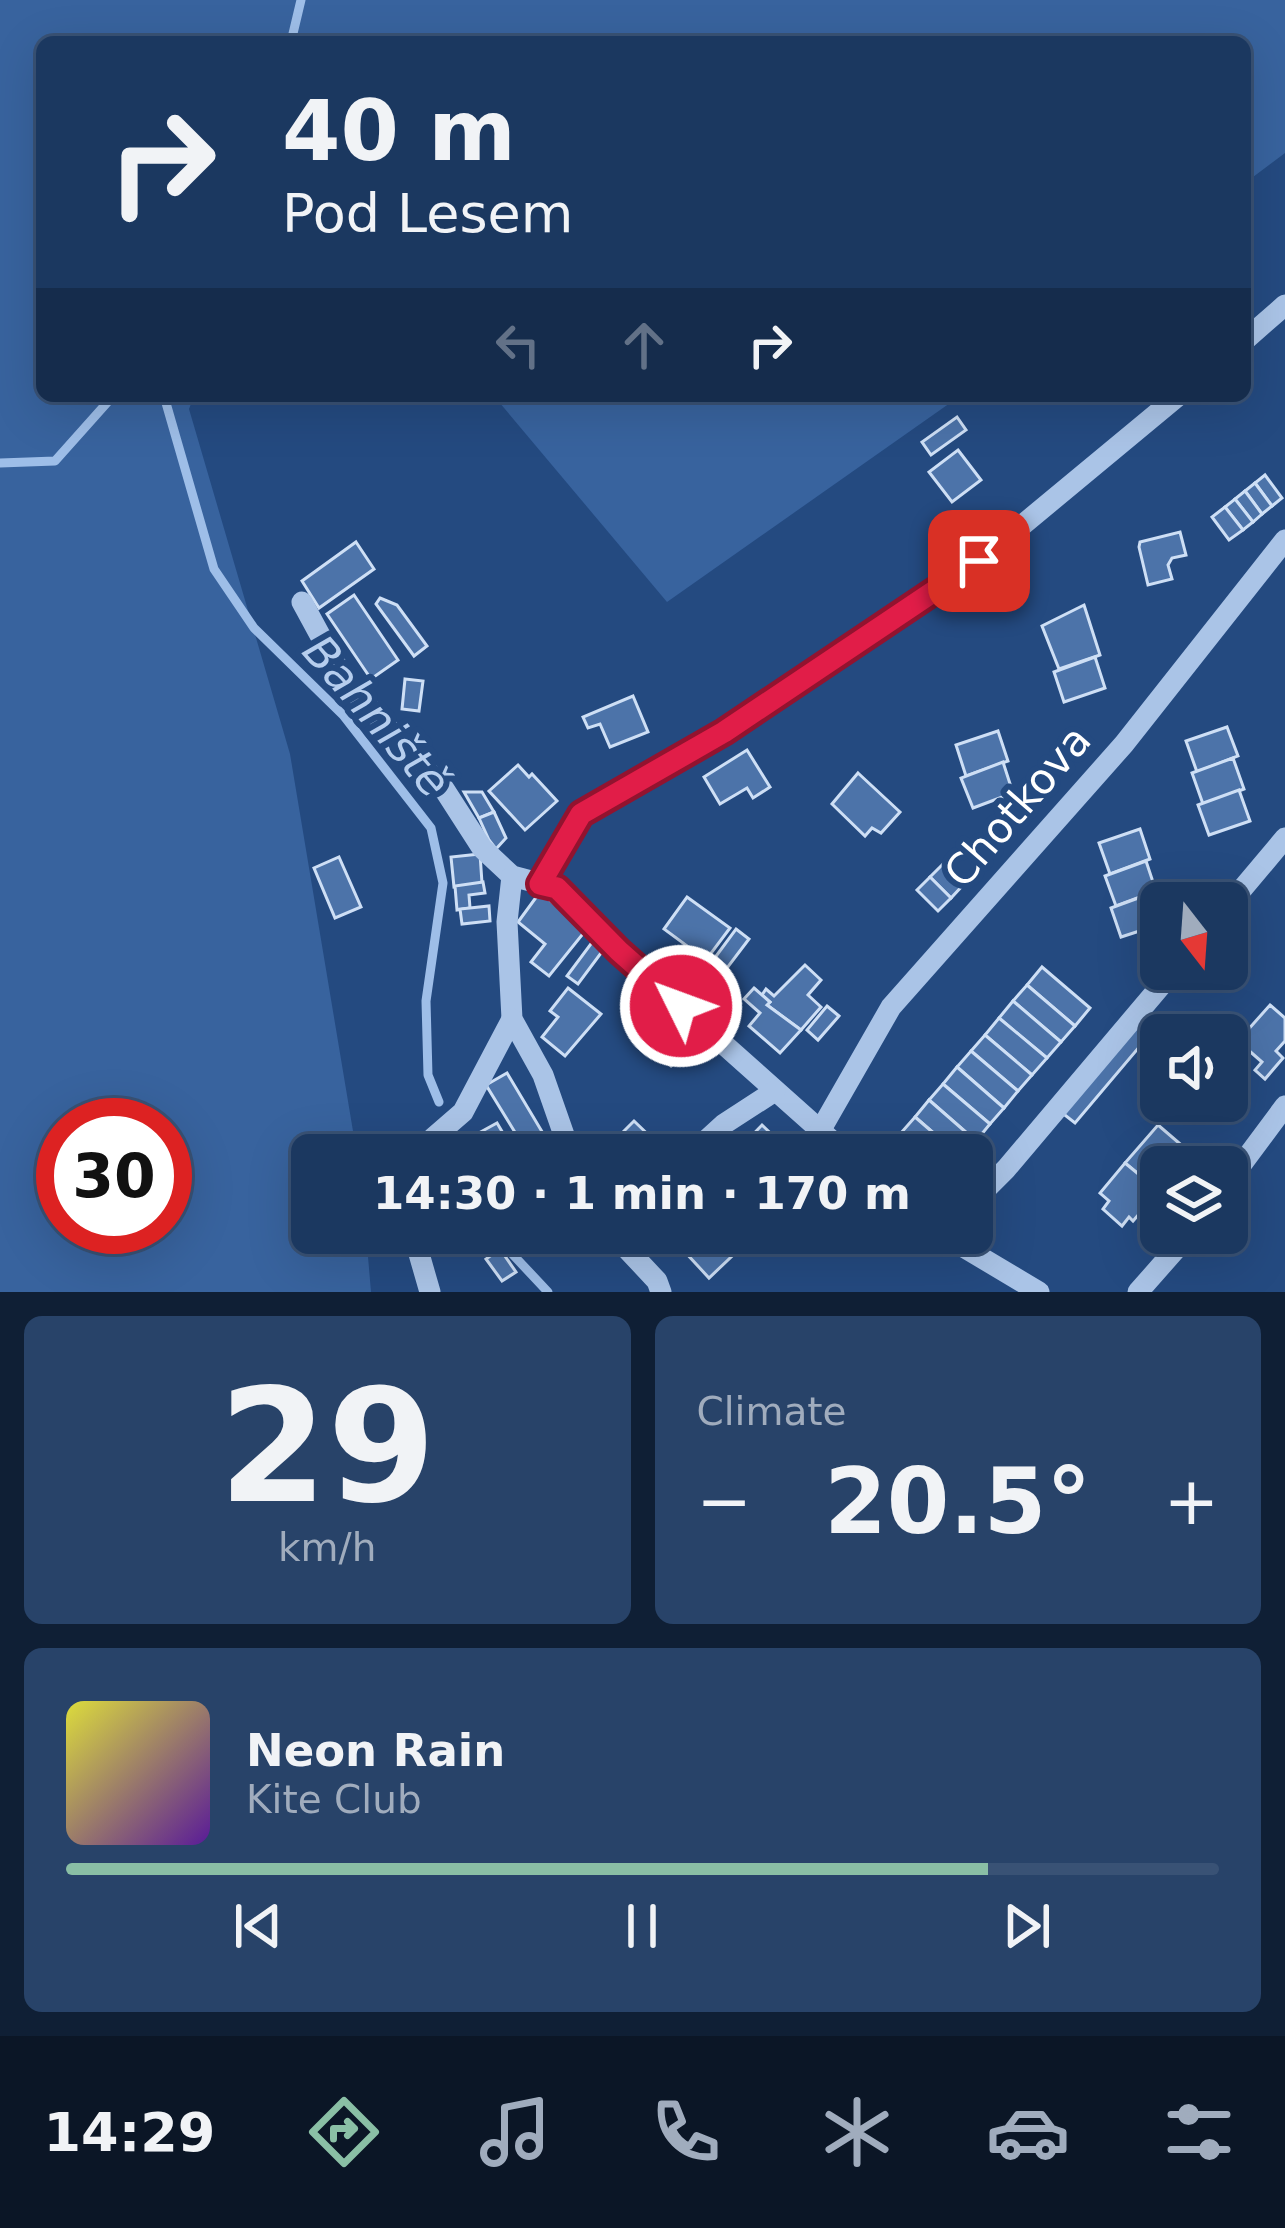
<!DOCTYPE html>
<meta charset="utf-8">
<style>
body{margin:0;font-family:"DejaVu Sans",sans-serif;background:#284369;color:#f1f3f6;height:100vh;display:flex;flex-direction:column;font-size:45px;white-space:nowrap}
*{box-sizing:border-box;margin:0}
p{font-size:39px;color:#a0acbd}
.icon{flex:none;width:66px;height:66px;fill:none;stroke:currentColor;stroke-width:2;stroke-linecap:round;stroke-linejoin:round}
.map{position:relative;height:1292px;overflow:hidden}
.panel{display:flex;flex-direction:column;gap:24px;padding:24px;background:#0f1f35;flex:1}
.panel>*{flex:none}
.guide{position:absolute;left:36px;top:36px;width:1215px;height:366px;border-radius:18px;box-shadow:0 12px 48px #0002,0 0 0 3px #395275;background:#1b3860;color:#f1f3f6;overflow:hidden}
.needle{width:78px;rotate:163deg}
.buttons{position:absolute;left:1140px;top:882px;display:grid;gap:24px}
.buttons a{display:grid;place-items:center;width:108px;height:108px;border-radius:18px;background:#1b3860;box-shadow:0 12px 48px #0002,0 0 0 3px #395275;font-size:60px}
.speed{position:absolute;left:36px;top:1098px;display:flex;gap:24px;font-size:60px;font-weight:700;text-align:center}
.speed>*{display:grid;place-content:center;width:156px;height:156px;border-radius:50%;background:#1b3860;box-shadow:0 12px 48px #0002,0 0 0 3px #395275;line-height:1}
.speed .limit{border:18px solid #d22;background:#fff;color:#111}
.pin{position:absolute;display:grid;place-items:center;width:102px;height:102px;color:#fff;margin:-51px;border-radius:24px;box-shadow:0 6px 18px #0006}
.me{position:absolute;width:132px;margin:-66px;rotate:312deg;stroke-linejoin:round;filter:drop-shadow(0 0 9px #0008)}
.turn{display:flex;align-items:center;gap:42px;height:252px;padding:0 48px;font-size:54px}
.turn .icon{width:156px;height:156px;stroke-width:2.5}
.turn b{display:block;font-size:84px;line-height:102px}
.lanes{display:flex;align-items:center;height:114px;padding:0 48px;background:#0003;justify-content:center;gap:60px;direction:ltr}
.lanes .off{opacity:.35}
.big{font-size:90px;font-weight:600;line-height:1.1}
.panel .tile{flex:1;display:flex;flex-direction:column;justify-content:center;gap:18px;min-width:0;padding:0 42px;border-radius:18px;background:#284369}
.panel .dial{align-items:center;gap:0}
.dial b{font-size:156px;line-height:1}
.song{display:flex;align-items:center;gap:36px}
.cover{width:144px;height:144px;border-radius:18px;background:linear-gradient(135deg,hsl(60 70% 55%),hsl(270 70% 35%))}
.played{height:12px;border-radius:6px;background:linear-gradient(90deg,#8abfa5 80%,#395275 80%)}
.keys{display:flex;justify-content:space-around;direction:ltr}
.heat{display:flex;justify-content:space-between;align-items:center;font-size:66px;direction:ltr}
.panel .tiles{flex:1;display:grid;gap:24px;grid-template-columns:1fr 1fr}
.tile:last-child{grid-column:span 2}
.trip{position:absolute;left:291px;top:1134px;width:702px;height:120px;border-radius:18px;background:#1b3860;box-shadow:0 12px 48px #0002,0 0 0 3px #395275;font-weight:600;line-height:120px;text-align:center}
.menu{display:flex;height:192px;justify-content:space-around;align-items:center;background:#0b1626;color:#a0acbd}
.menu .icon{width:84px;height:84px}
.menu .on{color:#8abfa5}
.menu b{font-size:54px;color:#f1f3f6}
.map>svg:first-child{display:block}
.green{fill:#38639e;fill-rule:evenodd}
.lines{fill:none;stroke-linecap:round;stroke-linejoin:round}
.stream{stroke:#9ebee8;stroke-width:9}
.building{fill:#4c73a9;stroke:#cedff5;stroke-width:3}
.minor{stroke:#aac4e7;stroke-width:21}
.route-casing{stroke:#92132f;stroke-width:30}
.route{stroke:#e11d48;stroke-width:21}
.labels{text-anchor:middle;stroke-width:12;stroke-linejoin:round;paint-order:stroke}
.street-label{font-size:42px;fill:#fff;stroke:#244a80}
.water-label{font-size:45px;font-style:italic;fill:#b6ceee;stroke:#244a80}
</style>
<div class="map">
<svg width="1285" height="1292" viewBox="0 0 1285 1292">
<rect width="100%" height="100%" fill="#244a80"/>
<!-- green -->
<g class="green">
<path d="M0 0H1285V153L1245 183V42H42V396H194L189 409 290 754 357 1155H312V1233H366L371 1292H0ZM63 1125H165V1227H63Z"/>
<polygon points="494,396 960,396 667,602"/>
</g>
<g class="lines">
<!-- stream -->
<g class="stream">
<polyline points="291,42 301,0"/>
<polyline points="164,396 214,569 254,628 343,715 431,828 443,883 426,1001 428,1075 439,1102"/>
<polyline points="0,463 55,461 113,396"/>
<polyline points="459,1146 463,1155"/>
<polyline points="498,1233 501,1242 548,1292"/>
</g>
</g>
<!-- building -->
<g class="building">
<polygon points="957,417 966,430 931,455 922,442"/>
<polygon points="958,450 981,480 952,502 929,472"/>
<polygon points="1265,475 1282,498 1272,506 1255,483"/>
<polygon points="1255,483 1272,506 1262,514 1245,491"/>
<polygon points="1245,491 1262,514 1253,522 1235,499"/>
<polygon points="1235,499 1253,522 1243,530 1225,507"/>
<polygon points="1225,507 1243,530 1229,540 1212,517"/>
<polygon points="1180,532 1186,555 1172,558 1168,565 1172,579 1148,585 1139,547 1140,542"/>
<polygon points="356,542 374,569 319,608 302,581"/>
<polygon points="354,595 398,660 371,679 327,614"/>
<polygon points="380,598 397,605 427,646 414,656 376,604"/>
<polygon points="1084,605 1100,655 1059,669 1042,626"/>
<polygon points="1095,657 1105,688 1064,702 1054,672"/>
<polygon points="405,679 423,681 419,711 402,709"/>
<polygon points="633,696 648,732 610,747 600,724 588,728 583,717"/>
<polygon points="1227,727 1238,756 1197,772 1186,741"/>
<polygon points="998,731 1008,761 966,776 956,745"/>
<polygon points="747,750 770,787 753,798 747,788 720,804 704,777"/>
<polygon points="1233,758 1244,789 1203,804 1192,773"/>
<polygon points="1003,762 1013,793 973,808 961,778"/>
<polygon points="518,765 529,777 532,774 557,801 525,830 489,791"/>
<polygon points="858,773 900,812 881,833 872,828 865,836 832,804"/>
<polygon points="1239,790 1250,821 1209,835 1198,805"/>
<polygon points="464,792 482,792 494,812 479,818"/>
<polygon points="494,812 506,838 496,849 489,840 479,818"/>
<polygon points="1140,829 1150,859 1110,874 1099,843"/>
<polygon points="480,854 482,883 454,887 451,857"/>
<polygon points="339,857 361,907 335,918 314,868"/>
<polygon points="1146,861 1156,891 1116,906 1105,876"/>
<polygon points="943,864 964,884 951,898 930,877"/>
<polygon points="930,877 951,898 938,911 917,890"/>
<polygon points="483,882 485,893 469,895 470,908 457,910 455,886"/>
<polygon points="540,892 586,930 549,976 531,962 545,944 518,922"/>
<polygon points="1152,893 1161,924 1121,937 1111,908"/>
<polygon points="687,897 730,928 706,960 664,929"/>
<polygon points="489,906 490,921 462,924 460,909"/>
<polygon points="736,929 749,939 724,972 711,963"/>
<polygon points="596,937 607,945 578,984 567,976"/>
<polygon points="805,965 821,980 808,995 821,1007 801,1030 767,1005 770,1002 762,995 766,989 774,996"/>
<polygon points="1042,967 1090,1008 1075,1026 1027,985"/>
<polygon points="1027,985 1075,1026 1061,1042 1013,1001"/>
<polygon points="568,988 601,1014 565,1056 542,1037 558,1017 550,1011"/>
<polygon points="754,988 770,1002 767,1005 801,1030 780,1053 749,1026 760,1013 744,999"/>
<polygon points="1013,1001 1061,1042 1047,1058 999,1018"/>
<polygon points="1270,1005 1285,1018 1285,1041 1276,1051 1283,1058 1265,1079 1255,1070 1262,1062 1238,1041"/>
<polygon points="827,1006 839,1016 818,1040 807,1030"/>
<polygon points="1144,1015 1157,1026 1075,1123 1061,1112"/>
<polygon points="999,1018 1047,1058 1032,1075 985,1035"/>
<polygon points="680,1033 693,1044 671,1066 658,1055"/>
<polygon points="985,1035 1032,1075 1018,1091 971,1051"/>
<polygon points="971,1051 1018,1091 1004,1108 957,1067"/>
<polygon points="957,1067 1004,1108 990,1124 943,1084"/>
<polygon points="507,1073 544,1135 524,1147 486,1085"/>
<polygon points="943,1084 990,1124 976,1141 929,1100"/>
<polygon points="929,1100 976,1141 963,1155 959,1155 915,1117"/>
<polygon points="915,1117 959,1155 924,1155 900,1134"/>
<polygon points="634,1121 660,1146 651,1155 600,1155"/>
<polygon points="497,1123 510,1145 492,1155 485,1155 475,1135"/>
<polygon points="762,1125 788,1150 783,1155 733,1155"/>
<polygon points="1158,1125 1186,1149 1179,1157 1184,1161 1179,1167 1161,1167 1161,1188 1159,1191 1125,1163"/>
<polygon points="1125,1163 1159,1191 1133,1221 1129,1217 1122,1226 1103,1209 1109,1201 1100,1193"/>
<polygon points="706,1233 740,1233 748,1241 709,1278 685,1252"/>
<polygon points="500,1249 516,1272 502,1281 486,1259"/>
</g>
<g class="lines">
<!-- minor -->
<g class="minor">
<polyline points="1245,340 1285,305"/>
<polyline points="302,602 346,683 444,789 482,848 512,876 557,888 619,951 848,1155"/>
<polyline points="512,876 507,922 512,1019 543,1075 571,1155"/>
<polyline points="540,884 581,814 724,732 979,561 1178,396"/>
<polyline points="1227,907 1285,838"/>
<polyline points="820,1131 891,1007 1124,744 1285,540"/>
<polyline points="421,1155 433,1138 463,1112 512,1019"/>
<polyline points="690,1155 724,1124 775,1091"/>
<polyline points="1227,1184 1285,1106"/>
<polyline points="972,1203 1006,1169 1175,969"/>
<polyline points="413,1233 430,1292"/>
<polyline points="612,1233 657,1281 661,1292"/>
<polyline points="940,1233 1039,1292"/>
<polyline points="1138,1292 1190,1233"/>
</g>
</g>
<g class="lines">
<!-- route casing -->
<g class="route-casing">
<polyline id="route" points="681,1006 619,951 557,888 540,884 581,814 724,732 979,561"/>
</g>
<!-- route -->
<use href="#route" class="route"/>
</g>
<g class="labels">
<!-- street labels -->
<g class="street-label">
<text transform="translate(1017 806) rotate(-49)" y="15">Chotkova</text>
</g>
<!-- water labels -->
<g class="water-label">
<text transform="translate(377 716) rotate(49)" y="16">Bahniště</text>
</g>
</g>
</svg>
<div class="buttons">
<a><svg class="needle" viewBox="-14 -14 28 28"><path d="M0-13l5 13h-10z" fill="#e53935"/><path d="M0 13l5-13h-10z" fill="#a0acbd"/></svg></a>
<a><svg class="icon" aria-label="sound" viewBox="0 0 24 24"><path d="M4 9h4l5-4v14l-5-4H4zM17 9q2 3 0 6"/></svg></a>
<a><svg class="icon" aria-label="layers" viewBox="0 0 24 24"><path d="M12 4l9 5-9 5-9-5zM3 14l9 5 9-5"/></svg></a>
</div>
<div class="speed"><div class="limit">30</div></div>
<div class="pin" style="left:979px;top:561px;background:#d93025"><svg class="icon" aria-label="arrive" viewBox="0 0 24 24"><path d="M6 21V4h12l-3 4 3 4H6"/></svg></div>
<svg class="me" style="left:681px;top:1006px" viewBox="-20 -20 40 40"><circle r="17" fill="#e11d48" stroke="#fff" stroke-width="3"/><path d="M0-11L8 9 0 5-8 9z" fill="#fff"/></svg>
<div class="trip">14:30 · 1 min · 170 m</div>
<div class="guide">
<div class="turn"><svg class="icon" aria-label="right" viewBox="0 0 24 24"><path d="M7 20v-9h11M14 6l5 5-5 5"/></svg><div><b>40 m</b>Pod Lesem</div></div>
<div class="lanes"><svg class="icon off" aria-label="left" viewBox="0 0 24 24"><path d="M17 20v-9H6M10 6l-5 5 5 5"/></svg><svg class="icon off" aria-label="ahead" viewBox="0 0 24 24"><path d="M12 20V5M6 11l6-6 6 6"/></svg><svg class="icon" aria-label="right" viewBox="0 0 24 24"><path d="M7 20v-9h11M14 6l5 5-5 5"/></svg></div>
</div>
</div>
<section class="panel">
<div class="tiles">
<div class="tile dial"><b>29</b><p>km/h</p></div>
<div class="tile"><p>Climate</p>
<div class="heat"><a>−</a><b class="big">20.5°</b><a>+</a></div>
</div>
<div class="tile">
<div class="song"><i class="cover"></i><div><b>Neon Rain</b><p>Kite Club</p></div></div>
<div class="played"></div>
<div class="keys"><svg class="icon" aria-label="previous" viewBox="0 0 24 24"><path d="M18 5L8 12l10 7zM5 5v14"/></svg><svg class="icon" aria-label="pause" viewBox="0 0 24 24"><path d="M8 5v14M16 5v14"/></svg><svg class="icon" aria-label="next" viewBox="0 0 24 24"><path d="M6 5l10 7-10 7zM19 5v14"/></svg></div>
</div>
</div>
</section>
<nav class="menu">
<b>14:29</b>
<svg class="icon on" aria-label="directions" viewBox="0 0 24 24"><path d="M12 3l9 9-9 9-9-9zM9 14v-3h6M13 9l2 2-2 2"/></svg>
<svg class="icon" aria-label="music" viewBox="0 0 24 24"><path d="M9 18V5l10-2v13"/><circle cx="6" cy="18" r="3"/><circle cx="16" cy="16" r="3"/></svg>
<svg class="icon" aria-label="phone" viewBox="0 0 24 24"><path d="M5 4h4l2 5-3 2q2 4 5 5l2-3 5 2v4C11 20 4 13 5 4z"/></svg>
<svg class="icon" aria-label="climate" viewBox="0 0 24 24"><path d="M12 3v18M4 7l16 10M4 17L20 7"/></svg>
<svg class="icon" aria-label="car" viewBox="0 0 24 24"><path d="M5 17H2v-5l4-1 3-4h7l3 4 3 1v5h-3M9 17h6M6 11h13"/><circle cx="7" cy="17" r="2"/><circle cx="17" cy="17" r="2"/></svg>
<svg class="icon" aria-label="filters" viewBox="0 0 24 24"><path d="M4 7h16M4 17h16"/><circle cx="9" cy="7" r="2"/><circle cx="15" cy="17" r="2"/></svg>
</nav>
